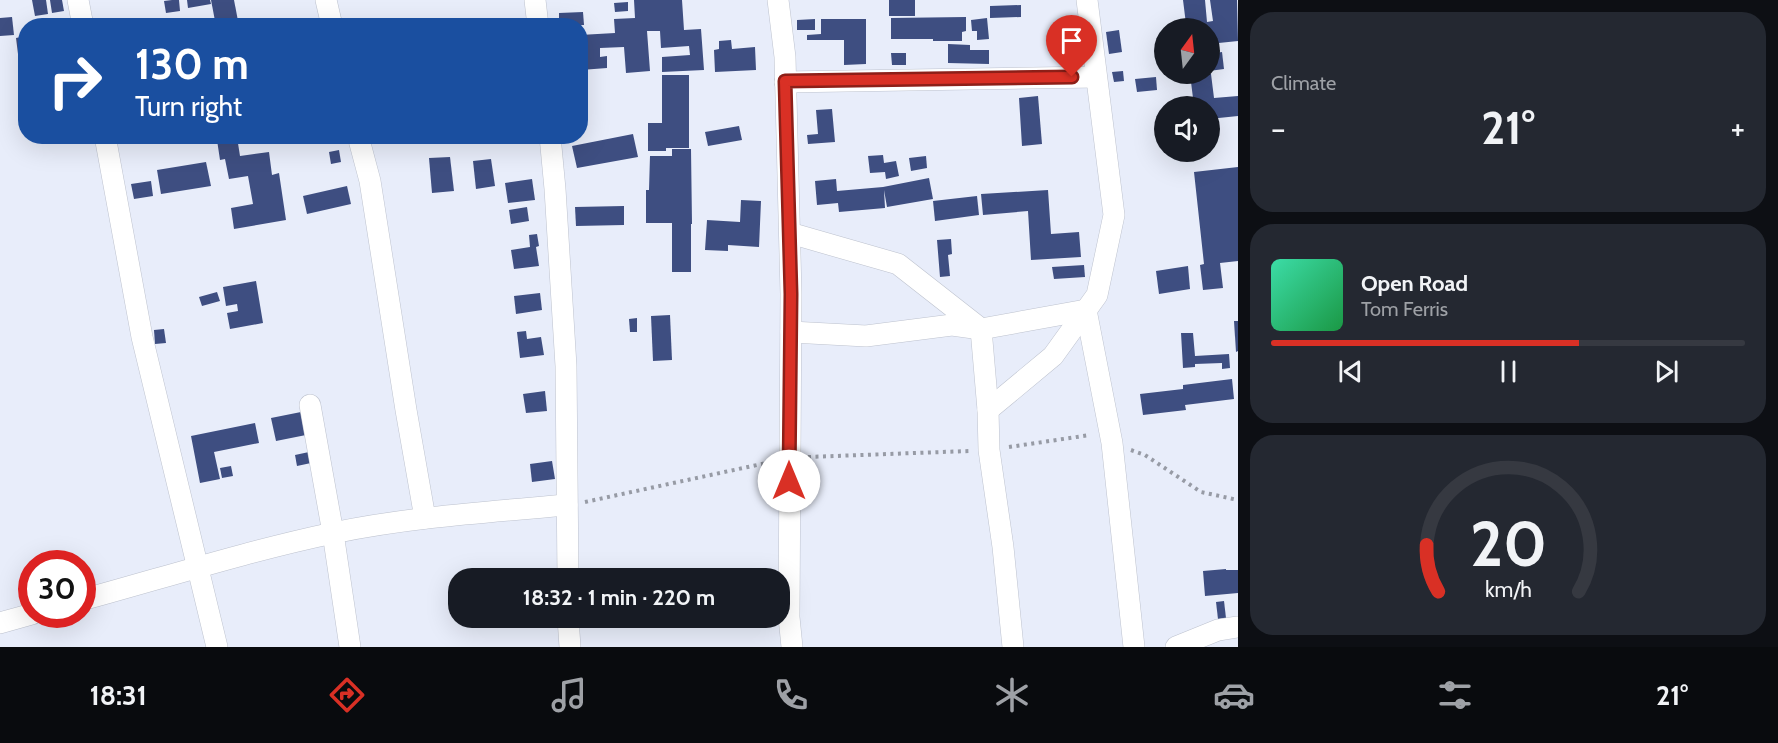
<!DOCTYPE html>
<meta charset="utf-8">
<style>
body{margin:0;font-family:Cabin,sans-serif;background:#242831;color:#f1f3f6;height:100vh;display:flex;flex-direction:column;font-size:22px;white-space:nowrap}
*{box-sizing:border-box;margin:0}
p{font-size:20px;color:#9ea1a6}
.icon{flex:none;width:33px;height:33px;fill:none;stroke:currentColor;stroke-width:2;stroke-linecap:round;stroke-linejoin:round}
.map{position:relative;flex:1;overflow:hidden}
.side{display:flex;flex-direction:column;gap:12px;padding:12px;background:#0d0f14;width:540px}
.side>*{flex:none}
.hud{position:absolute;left:18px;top:18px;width:570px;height:126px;border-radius:24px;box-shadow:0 6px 24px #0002;background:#1a4fa0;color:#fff;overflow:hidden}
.needle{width:39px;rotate:15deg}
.buttons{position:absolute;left:1154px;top:18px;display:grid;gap:12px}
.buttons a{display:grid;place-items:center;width:66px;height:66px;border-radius:50%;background:#171b24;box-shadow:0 6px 24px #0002;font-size:30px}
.speed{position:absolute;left:18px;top:550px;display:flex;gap:12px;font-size:30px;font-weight:700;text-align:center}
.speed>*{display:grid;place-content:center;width:78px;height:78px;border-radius:50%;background:#171b24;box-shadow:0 6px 24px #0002;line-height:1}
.speed .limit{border:9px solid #d22;background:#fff;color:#111}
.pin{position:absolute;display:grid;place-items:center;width:51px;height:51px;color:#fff;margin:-62px -26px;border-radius:50% 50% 50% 0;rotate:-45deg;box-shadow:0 0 6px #0007}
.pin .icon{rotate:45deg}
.me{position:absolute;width:66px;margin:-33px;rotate:0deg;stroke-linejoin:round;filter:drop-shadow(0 0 4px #0008)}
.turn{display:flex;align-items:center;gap:21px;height:126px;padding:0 18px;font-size:27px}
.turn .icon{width:78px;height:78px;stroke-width:2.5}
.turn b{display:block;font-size:42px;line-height:51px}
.big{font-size:45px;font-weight:700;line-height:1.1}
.side .tile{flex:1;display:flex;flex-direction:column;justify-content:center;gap:9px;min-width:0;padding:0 21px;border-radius:24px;background:#242831}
.side .dial{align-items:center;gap:0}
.dial svg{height:156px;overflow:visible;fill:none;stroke:#363941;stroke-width:7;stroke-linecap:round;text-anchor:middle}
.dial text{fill:#f1f3f6;stroke:none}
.song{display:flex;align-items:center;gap:18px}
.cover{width:72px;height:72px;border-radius:9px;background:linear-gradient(135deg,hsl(160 70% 55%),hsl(140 70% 35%))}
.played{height:6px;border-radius:3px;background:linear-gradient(90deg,#d93025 65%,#363941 65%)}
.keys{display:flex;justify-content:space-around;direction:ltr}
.heat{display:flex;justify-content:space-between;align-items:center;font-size:33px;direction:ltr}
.trip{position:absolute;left:448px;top:568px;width:342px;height:60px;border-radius:24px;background:#171b24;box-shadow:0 6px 24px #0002;font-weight:700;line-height:60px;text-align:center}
.menu{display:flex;height:96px;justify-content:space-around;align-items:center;background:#090b0e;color:#9ea1a6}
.menu .icon{width:42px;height:42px}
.menu .current{color:#d93025}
.menu b{font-size:27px;color:#f1f3f6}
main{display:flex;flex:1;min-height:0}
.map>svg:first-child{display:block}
.building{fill:#3e4e81}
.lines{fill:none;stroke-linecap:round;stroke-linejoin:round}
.minor-casing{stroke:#bdc2ce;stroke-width:22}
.path{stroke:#979ba5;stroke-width:4;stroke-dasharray:3 4.5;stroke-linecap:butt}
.minor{stroke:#fff;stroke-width:21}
.route-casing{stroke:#8d1f18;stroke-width:15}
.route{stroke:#d93025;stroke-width:10}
</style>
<main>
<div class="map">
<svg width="1238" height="647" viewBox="0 0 1238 647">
<rect width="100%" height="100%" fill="#e8edfa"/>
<!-- building -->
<g class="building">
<polygon points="32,0 46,0 48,14 35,16"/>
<polygon points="50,0 62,0 64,11 52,13"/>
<polygon points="172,0 179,0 180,11 166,13 164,1"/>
<polygon points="187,0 210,0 211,4 188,8"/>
<polygon points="211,0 234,0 239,26 216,26"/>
<polygon points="634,0 682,0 684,30 701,29 704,70 662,72 662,57 690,55 689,46 661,48 660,31 647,31 650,71 626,73 624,47 600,48 600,57 607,56 607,68 581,70 580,35 615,33 614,19 635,18"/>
<rect x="889" y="0" width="26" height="16"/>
<polygon points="1183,0 1205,0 1207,22 1213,21 1210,0 1237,0 1238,41 1209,44 1209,28 1185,28 1185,24 1186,24"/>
<polygon points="628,2 628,11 615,12 614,3"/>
<polygon points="1021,5 1021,17 990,18 990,6"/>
<polygon points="583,12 584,25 559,26 559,13"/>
<polygon points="12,17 14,35 0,36 0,18"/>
<polygon points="966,17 966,31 962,32 962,41 933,41 933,39 891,39 891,18"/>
<polygon points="987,18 989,39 977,40 977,31 972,31 971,20"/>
<polygon points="815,19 815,30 797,30 797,20"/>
<polygon points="821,19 866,19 866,64 844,65 844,40 807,40 807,35 821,34"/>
<polygon points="1119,30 1122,52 1109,54 1106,32"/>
<polygon points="26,36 26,53 18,54 16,38"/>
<polygon points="731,40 732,49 755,47 756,70 715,72 714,50 719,49 719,41"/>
<polygon points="948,44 970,45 970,50 989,50 989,64 948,63"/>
<polygon points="1222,52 1224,69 1209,71 1209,54"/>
<polygon points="891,53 906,53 906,65 892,65"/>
<polygon points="1123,71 1124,81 1114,82 1112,72"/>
<polygon points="1190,74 1211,74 1214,98 1238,96 1238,116 1209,119 1209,106 1194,106"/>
<polygon points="662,75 689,75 689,148 666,148 666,151 648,151 648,123 662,123"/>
<polygon points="1156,77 1157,90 1137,92 1135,79"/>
<polygon points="1038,96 1042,144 1022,146 1019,98"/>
<polygon points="832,109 835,142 808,144 807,135 818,134 816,110"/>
<polygon points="739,126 742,140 708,146 705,132"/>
<polygon points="633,134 638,157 577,168 572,146"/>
<polygon points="237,137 240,156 269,152 272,175 279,173 286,220 234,229 231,208 253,204 248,176 229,179 225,159 220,160 217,140"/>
<polygon points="672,149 691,149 692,224 691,224 691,272 672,272 672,223 646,223 646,190 649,190 650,156 672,156"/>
<polygon points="339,150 341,162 331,164 329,152"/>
<polygon points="883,155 884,163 896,161 899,176 886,179 885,172 870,173 868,156"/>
<polygon points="926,156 927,168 911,171 909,158"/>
<polygon points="450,157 454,191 432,193 429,158"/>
<polygon points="491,159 495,186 476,189 473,161"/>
<polygon points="206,162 211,186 161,194 157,170"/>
<polygon points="1238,167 1238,261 1220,263 1223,288 1203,290 1200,265 1204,264 1194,172"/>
<polygon points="929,178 933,199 887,207 884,190 885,208 839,212 838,203 817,205 815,181 836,179 837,191 883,187"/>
<polygon points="532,179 535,200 508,203 505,183"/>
<polygon points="151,181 153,196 134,199 131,184"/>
<polygon points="347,186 351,204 307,214 303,196"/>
<polygon points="1048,190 1051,234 1079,232 1081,257 1031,260 1028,211 983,215 981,194"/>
<polygon points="977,196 979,215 935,221 933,201"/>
<polygon points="741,200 761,201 759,247 728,245 728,251 705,250 707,220 740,222"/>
<polygon points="624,206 624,225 576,226 575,207"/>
<polygon points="527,207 529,221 511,224 509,210"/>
<polygon points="537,234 539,246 536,247 539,266 514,269 511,250 530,247 529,235"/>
<polygon points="951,239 952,254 948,255 950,276 940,277 937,240"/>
<polygon points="1084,265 1085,277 1054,279 1052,267"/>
<polygon points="1188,266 1190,289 1159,294 1156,271"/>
<polygon points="256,281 263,323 230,329 227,313 238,311 237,304 226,306 223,287"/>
<polygon points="217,292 220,301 202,306 199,297"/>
<polygon points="540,293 542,310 516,314 514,296"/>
<polygon points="670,315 672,360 653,361 651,316"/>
<polygon points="637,318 637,332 630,332 629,319"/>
<polygon points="1234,321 1238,321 1238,351 1236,352"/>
<polygon points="164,329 166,343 155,344 154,330"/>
<polygon points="526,331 527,339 541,337 544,355 520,358 517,332"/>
<polygon points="1181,333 1193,333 1195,356 1229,354 1230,368 1222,369 1222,363 1195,364 1195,367 1183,368"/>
<polygon points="1232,379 1234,399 1185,405 1186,410 1143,415 1140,394 1183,389 1183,385"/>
<polygon points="545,391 547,411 526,413 523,394"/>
<polygon points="301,412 306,435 276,441 271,418"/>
<polygon points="255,423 259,443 214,452 220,479 200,483 191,436"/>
<polygon points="309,452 311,463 297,466 295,455"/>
<polygon points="552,461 555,479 532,482 530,464"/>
<polygon points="231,466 233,476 222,478 220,468"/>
<polygon points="1226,569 1226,570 1238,570 1238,593 1205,596 1203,571"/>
<polygon points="1224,601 1226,618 1218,619 1216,602"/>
</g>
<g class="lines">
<!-- minor casing -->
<g class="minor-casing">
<g id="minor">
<polyline points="78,0 83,26"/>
<polyline points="326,0 332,26"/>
<polyline points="535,0 538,26"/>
<polyline points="778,0 785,57 791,294 789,617 792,647"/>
<polyline points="785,82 1096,77"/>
<polyline points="105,136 142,337 217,647"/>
<polyline points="358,136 370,181 406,410 425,518"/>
<polyline points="550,136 555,189 566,366 568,579"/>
<polyline points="790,233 898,264 981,329 988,410 989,450 1003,547 1013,647"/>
<polyline points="791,332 866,336 952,325 981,329 1086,310 1112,443 1134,647"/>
<polyline points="310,405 333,533 350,647"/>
<polyline points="988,410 1053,356 1097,295 1114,215 1087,0"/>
<path d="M82 600C166 577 248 551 333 533 410 517 489 512 567 505"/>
<polyline points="568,618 570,647"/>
<polyline points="0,623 32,614"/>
<polyline points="1176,647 1218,630 1238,627"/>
</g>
</g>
<!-- path -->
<g class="path">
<polyline points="1009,447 1090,435"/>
<polyline points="1131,450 1145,455 1201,492 1238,500"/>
<polyline points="808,457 969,451"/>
<polyline points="585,502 771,462"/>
</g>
<!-- minor -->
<use href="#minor" class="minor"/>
</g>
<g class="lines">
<!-- route casing -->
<g class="route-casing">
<polyline id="route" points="789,481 791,294 785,81 1072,77"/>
</g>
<!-- route -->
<use href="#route" class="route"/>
</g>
</svg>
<div class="buttons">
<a><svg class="needle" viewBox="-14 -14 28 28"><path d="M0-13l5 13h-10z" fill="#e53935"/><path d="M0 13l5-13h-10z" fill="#9ea1a6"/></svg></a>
<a><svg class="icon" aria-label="sound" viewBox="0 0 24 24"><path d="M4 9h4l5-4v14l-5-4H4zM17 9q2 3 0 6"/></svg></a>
</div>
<div class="speed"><div class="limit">30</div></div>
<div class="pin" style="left:1072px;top:77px;background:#d93025"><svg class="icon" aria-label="arrive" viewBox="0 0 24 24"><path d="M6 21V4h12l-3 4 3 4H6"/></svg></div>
<svg class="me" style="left:789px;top:481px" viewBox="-20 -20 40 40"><circle r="19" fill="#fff"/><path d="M0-13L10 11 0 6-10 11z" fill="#d93025"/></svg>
<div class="trip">18:32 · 1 min · 220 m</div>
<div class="hud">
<div class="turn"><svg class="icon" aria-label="right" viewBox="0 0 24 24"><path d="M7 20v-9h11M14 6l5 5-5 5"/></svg><div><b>130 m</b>Turn right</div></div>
</div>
</div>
<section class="side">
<div class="tile"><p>Climate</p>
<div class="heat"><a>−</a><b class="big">21°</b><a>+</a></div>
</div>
<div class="tile">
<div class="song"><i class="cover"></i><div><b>Open Road</b><p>Tom Ferris</p></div></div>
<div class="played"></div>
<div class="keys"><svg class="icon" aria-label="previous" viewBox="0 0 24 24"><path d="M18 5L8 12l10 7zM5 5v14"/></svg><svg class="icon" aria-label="pause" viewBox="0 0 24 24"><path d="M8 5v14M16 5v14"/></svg><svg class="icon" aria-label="next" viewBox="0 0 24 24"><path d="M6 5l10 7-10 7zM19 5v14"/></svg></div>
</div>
<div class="tile dial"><svg viewBox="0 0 100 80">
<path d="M14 69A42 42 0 1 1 86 69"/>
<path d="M14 69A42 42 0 0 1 8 45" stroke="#d93025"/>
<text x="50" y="56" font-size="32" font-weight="700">20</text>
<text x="50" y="72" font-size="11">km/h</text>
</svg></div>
</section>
</main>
<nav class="menu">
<b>18:31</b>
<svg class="icon current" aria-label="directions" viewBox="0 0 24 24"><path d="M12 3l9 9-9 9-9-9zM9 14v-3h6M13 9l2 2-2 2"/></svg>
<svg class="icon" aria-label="music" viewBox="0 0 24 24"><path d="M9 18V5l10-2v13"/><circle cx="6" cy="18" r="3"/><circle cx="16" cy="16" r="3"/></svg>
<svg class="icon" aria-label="phone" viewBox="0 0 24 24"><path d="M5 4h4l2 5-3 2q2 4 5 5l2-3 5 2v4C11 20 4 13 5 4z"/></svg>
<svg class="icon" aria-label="climate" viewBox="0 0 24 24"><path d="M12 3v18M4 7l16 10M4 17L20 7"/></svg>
<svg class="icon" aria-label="car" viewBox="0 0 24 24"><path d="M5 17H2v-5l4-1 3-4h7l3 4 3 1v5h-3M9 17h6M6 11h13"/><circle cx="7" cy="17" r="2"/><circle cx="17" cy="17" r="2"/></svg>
<svg class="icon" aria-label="filters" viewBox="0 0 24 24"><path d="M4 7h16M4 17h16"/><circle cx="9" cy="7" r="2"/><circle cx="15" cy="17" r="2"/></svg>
<b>21°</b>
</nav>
